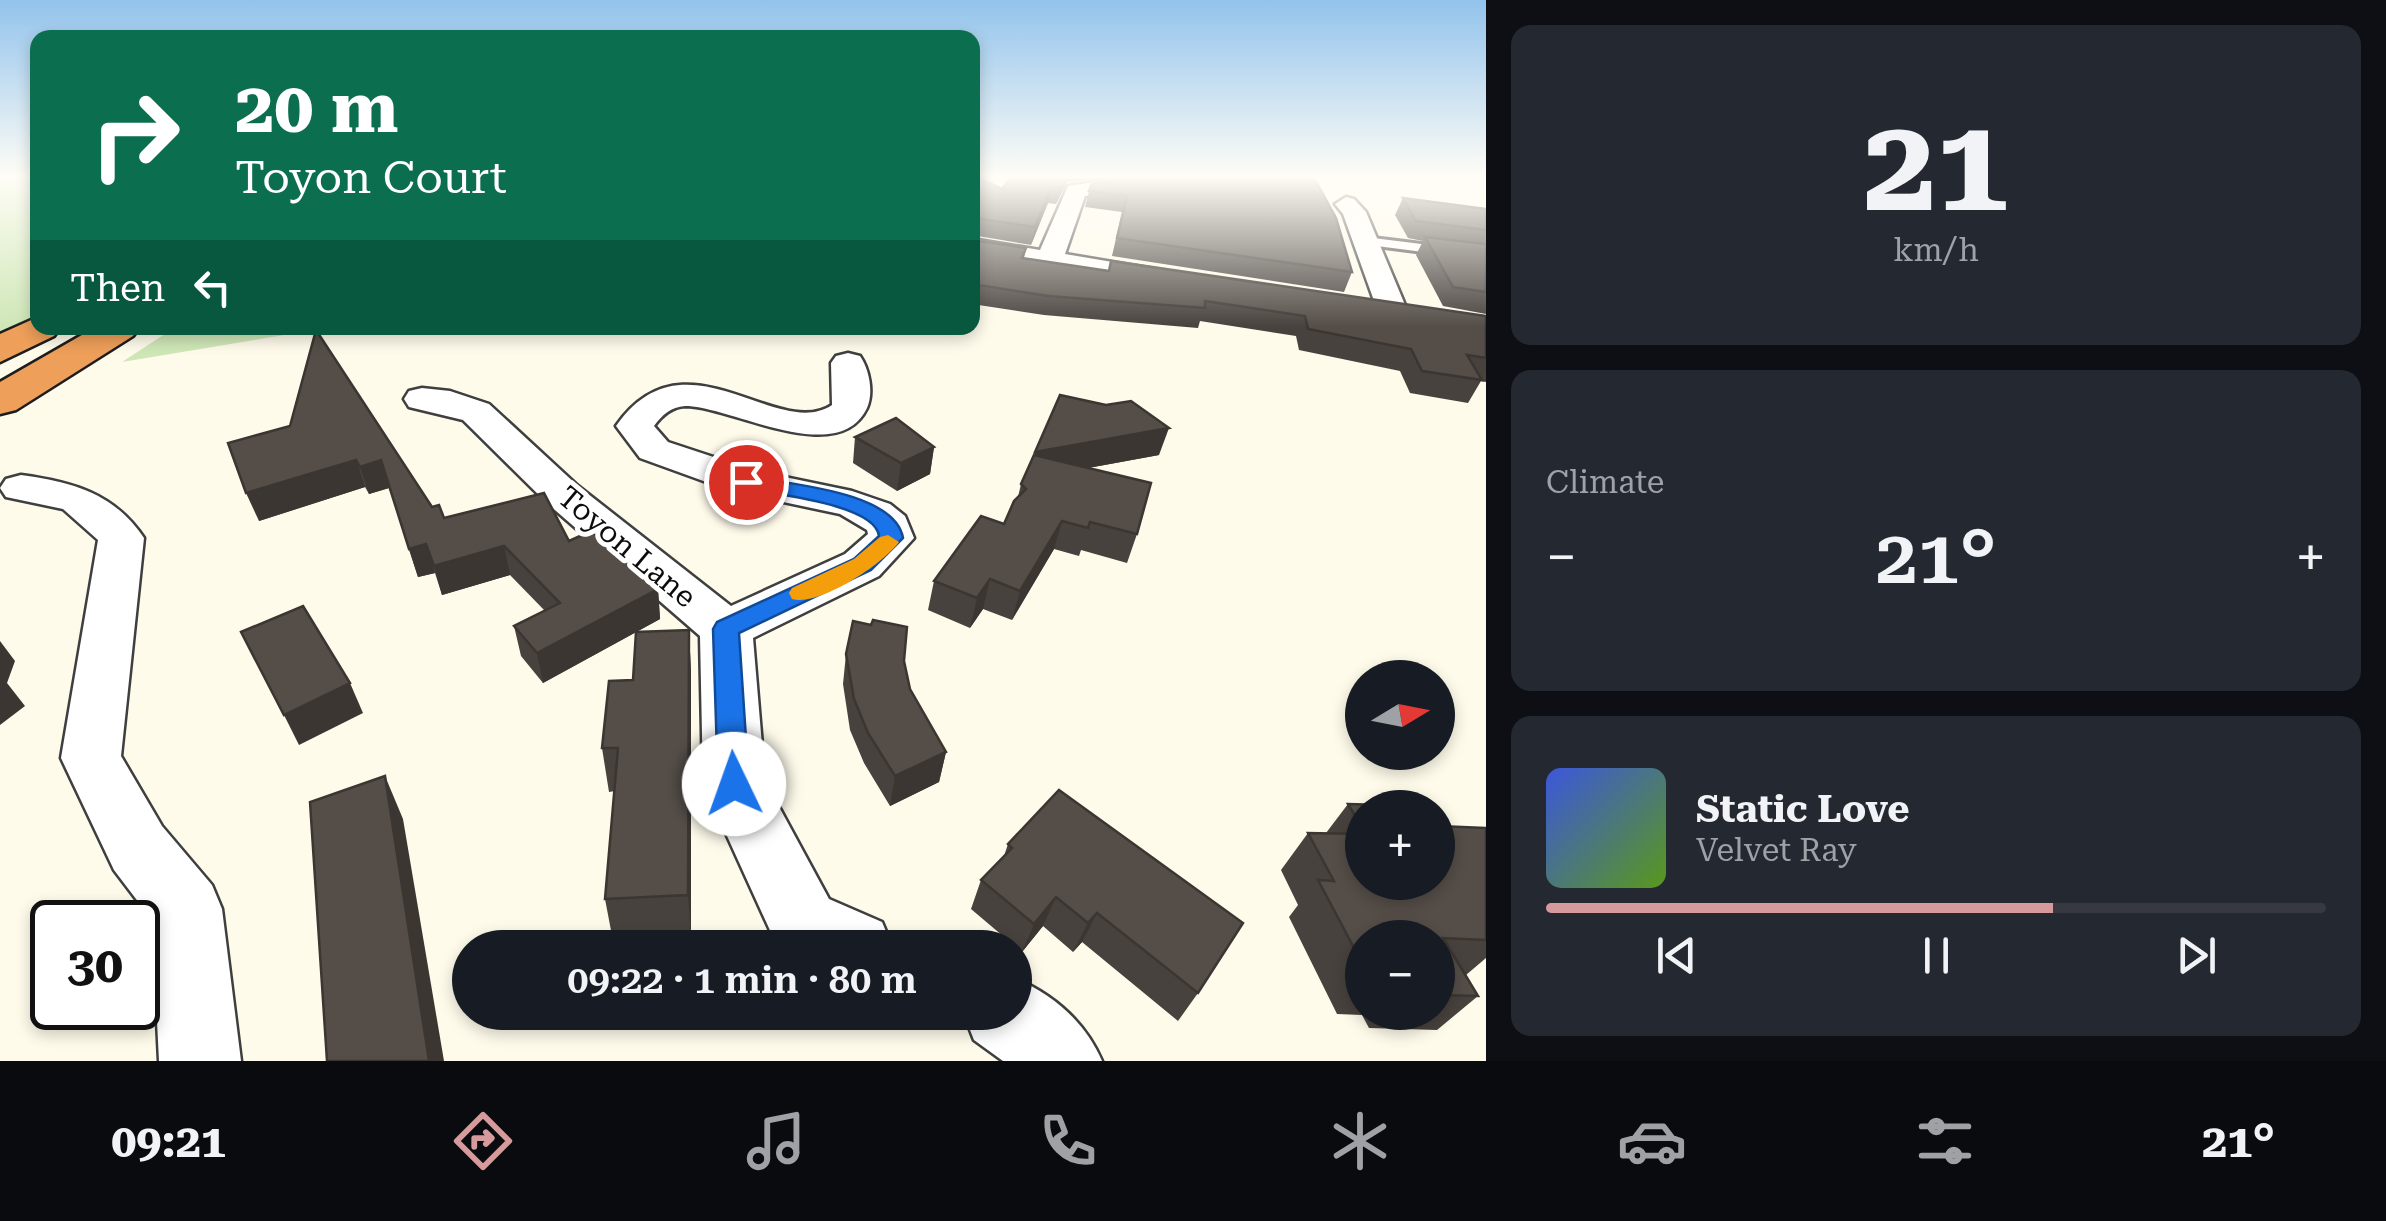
<!DOCTYPE html>
<meta charset="utf-8">
<style>
body{margin:0;font-family:"Roboto Serif",serif;background:#242831;color:#f1f3f6;height:100vh;display:flex;flex-direction:column;font-size:38px;white-space:nowrap}
*{box-sizing:border-box;margin:0}
p{font-size:32px;color:#9ea1a6}
.icon{flex:none;width:55px;height:55px;fill:none;stroke:currentColor;stroke-width:2;stroke-linecap:round;stroke-linejoin:round}
.map{position:relative;flex:1;overflow:hidden}
.panel{display:flex;flex-direction:column;gap:25px;padding:25px;background:#0d0f14;width:900px}
.panel>*{flex:none}
.top-card{position:absolute;left:30px;top:30px;width:950px;height:305px;border-radius:20px;box-shadow:0 5px 15px #0003;background:#0b6e4f;color:#fff;overflow:hidden}
.needle{width:65px;rotate:80deg}
.buttons{position:absolute;left:1345px;top:660px;display:grid;gap:20px}
.buttons a{display:grid;place-items:center;width:110px;height:110px;border-radius:50%;background:#171b24;box-shadow:0 5px 15px #0003;font-size:50px}
.speed{position:absolute;left:30px;top:900px;display:flex;gap:20px;font-size:50px;font-weight:700;text-align:center}
.speed>*{display:grid;place-content:center;width:130px;height:130px;border-radius:50%;background:#171b24;box-shadow:0 5px 15px #0003;line-height:1}
.speed .limit{border:5px solid #111;border-radius:15px;background:#fff;color:#111}
.pin{position:absolute;display:grid;place-items:center;width:85px;height:85px;color:#fff;margin:-42px;border:5px solid #fff;border-radius:50%;box-shadow:0 2px 10px #0007}
.me{position:absolute;width:110px;margin:-55px;rotate:357deg;stroke-linejoin:round;filter:drop-shadow(0 0 8px #0008)}
.turn{display:flex;align-items:center;gap:35px;height:210px;padding:0 40px;font-size:45px}
.turn .icon{width:130px;height:130px;stroke-width:2.5}
.turn b{display:block;font-size:70px;line-height:85px}
.then{display:flex;align-items:center;height:95px;padding:0 40px;background:#0003;gap:20px;font-size:38px}
.big{font-size:75px;font-weight:600;line-height:1.1}
.panel .tile{flex:1;display:flex;flex-direction:column;justify-content:center;gap:15px;min-width:0;padding:0 35px;border-radius:20px;background:#242831}
.panel .dial{align-items:center;gap:0}
.dial b{font-size:130px;line-height:1}
.song{display:flex;align-items:center;gap:30px}
.cover{width:120px;height:120px;border-radius:15px;background:linear-gradient(135deg,hsl(230 70% 55%),hsl(90 70% 35%))}
.played{height:10px;border-radius:5px;background:linear-gradient(90deg,#d6999c 65%,#363941 65%)}
.keys{display:flex;justify-content:space-around;direction:ltr}
.heat{display:flex;justify-content:space-between;align-items:center;font-size:55px;direction:ltr}
.trip{position:absolute;left:452px;top:930px;width:580px;height:100px;border-radius:50px;background:#171b24;box-shadow:0 5px 15px #0003;font-weight:600;line-height:100px;text-align:center}
.dock{display:flex;height:160px;justify-content:space-around;align-items:center;background:#090b0e;color:#9ea1a6}
.dock .icon{width:70px;height:70px}
.dock .current{color:#d6999c}
.dock b{font-size:45px;color:#f1f3f6}
main{display:flex;flex:1;min-height:0}
.map>svg:first-child{display:block}
.green{fill:#cfe7b7}
.lines{fill:none;stroke-linecap:round;stroke-linejoin:round}
.service-casing{stroke:#3f3f3f;stroke-width:6}
.minor-casing{stroke:#3f3f3f;stroke-width:5}
.motorway-casing{stroke:#1d1d1d;stroke-width:5}
.service{fill:#fff;fill-rule:evenodd}
.minor{fill:#fff;fill-rule:evenodd}
.motorway{fill:#ee9f59;fill-rule:evenodd}
.wall{fill:#48423e;fill-rule:evenodd}
.shaded-wall{fill:#3b3632}
.building{fill:#544d48;stroke:#3b3632;stroke-width:2.5}
.route{fill:#1a73e8;stroke:#114b97;stroke-width:2.5}
.slow{fill:#f59e0b}
.labels{text-anchor:middle;stroke-width:10;stroke-linejoin:round;paint-order:stroke}
.street-label{font-size:30px;fill:#0c0c0c;stroke:#fff}
</style>
<main>
<div class="map">
<svg width="1486" height="1061" viewBox="0 0 1486 1061">
<rect width="100%" height="100%" fill="#fefbeb"/>
<!-- green -->
<g class="green">
<polygon points="0,178 37,178 38,328 41,328 0,350"/>
<polygon points="174,328 327,328 122,362"/>
</g>
<g class="lines">
<!-- service casing -->
<g class="service-casing">
<polygon id="service" points="1365,237 1486,252 1486,260 1361,244 1361,238"/>
</g>
<!-- minor casing -->
<g class="minor-casing">
<g id="minor">
<polygon points="1122,178 1142,178 1144,184 1133,190 1085,196 1065,254 1178,273 1182,279 1178,285 1168,287 972,255 972,239 1040,250 1068,186"/>
<polygon points="1346,197 1354,199 1366,212 1408,312 1404,318 1382,318 1378,312 1343,214 1335,204"/>
<path d="M848 353 860 356C869 369 874 392 867 408 838 469 731 406 685 406 671 407 662 415 654 426L668 442 756 471 852 491 890 504 905 516 914 538 879 576 753 638 765 781 829 899 882 922 893 948H778L703 783 700 636 548 504 463 420 409 407 404 399 409 391 422 388 450 391 489 404 578 486 731 606 845 554 868 534 867 530 840 514 731 491 640 458 616 426C685 327 777 442 832 405L831 363 836 356Z"/>
<path d="M21 475C72 482 114 493 144 538L121 756 162 826 212 885 222 909 241 1061H159L152 920 114 870 61 758 98 540 63 509 6 497 0 488 6 479Z"/>
<path d="M1015 978C1054 995 1085 1022 1102 1061H1003L974 1040 963 1012H1015Z"/>
</g>
</g>
<!-- motorway casing -->
<g class="motorway-casing">
<g id="motorway">
<polygon points="38,317 38,328 60,328 54,336 0,362 0,334"/>
<polygon points="94,328 139,328 133,336 16,410 0,414 0,382"/>
</g>
</g>
<!-- service -->
<use href="#service" class="service"/>
<!-- minor -->
<use href="#minor" class="minor"/>
<!-- motorway -->
<use href="#motorway" class="motorway"/>
</g>
<!-- wall -->
<g class="wall">
<polygon points="972,178 1002,189 1010,178 1105,178 1067,182 1056,204 1048,203 1031,245 972,235"/>
<polygon points="1134,178 1352,272 1344,292 1112,256 1122,212 1085,207 1089,191"/>
<polygon points="1403,198 1486,209 1486,314 1443,306 1416,255 1423,241 1408,238 1395,215"/>
<polygon points="972,240 1026,248 1024,258 1109,271 1486,316 1486,382 1481,381 1468,403 1410,393 1400,371 1299,350 1296,336 1200,321 1198,328 1044,315 972,304"/>
<polygon points="316,330 432,507 444,518 569,541 658,589 660,619 543,683 521,656 514,626 545,611 510,575 442,595 435,573 418,577 389,488 369,494 365,487 259,521 290,426"/>
<polygon points="1060,395 1159,455 1088,468 1137,534 1127,563 1081,550 1079,556 1054,549 1012,620 983,609 970,628 928,610 934,581 1004,524 1018,497 1021,484"/>
<polygon points="855,437 934,447 930,474 897,491 853,463"/>
<polygon points="689,630 691,673 691,937 613,941 605,899 615,791 609,792 602,748 633,680"/>
<polygon points="846,654 904,661 910,689 946,752 939,782 890,806 864,763 850,730 843,684"/>
<path d="M1348 804 1362 808V882L1486 828V958L1466 975 1478 996 1437 1030 1369 1028 1362 1015 1337 1014 1289 917 1298 905 1281 870 1308 833H1326ZM1362 938H1438V1012H1362Z"/>
<polygon points="1008,844 1198,993 1178,1021 1082,942 1073,952 1043,926 1022,952 971,909 981,880 1004,856"/>
</g>
<!-- shaded-wall -->
<g class="shaded-wall">
<polygon points="1065,178 1105,178 1067,182 1056,204 1060,188"/>
<polygon points="1051,187 1048,203 1031,245 1035,227"/>
<polygon points="1169,428 1159,455 1028,479 1035,452"/>
<polygon points="934,447 930,474 897,491 901,463"/>
<polygon points="356,460 365,487 259,521 246,493"/>
<polygon points="381,460 389,488 369,494 360,467"/>
<polygon points="1062,521 1054,549 1012,620 1020,591"/>
<polygon points="426,544 435,573 418,577 409,549"/>
<polygon points="504,546 510,575 442,595 434,566"/>
<polygon points="990,579 983,609 970,628 977,598"/>
<polygon points="658,589 660,619 543,683 537,653"/>
<polygon points="689,630 691,673 691,937 688,895"/>
<polygon points="0,641 15,661 7,683 25,706 0,725"/>
<polygon points="350,683 363,713 299,745 284,715"/>
<polygon points="946,752 939,782 890,806 895,776"/>
<polygon points="385,776 403,819 444,1061 429,1061"/>
<polygon points="1056,897 1043,926 1022,952 1034,924"/>
<polygon points="1097,913 1082,942 1073,952 1088,923"/>
</g>
<!-- building -->
<g class="building">
<polygon points="972,178 979,178 1002,189 1010,178 1065,178 1060,188 1051,187 1035,227 975,218 972,221"/>
<polygon points="1134,178 1314,178 1336,218 1352,272 1117,238 1127,196 1089,191 1092,184"/>
<polygon points="1403,198 1486,209 1486,230 1416,221"/>
<polygon points="1425,237 1486,244 1486,292 1453,287"/>
<polygon points="972,240 1026,248 1022,258 1109,271 1111,261 1486,316 1486,358 1467,355 1482,380 1422,371 1411,349 1308,329 1305,316 1205,301 1205,308 1048,296 972,284"/>
<polygon points="316,330 432,507 439,505 444,518 544,493 569,541 591,531 658,589 537,653 514,626 560,603 504,546 434,566 426,544 409,549 381,460 360,467 356,460 246,493 228,443 290,426"/>
<polygon points="1060,395 1106,405 1131,401 1169,428 1035,452"/>
<polygon points="896,418 934,447 901,463 855,437"/>
<polygon points="1034,455 1151,483 1137,534 1090,522 1088,528 1062,521 1020,591 990,579 977,598 934,581 981,516 1004,524 1014,501 1026,489 1021,484"/>
<polygon points="303,606 350,683 284,715 241,632"/>
<polygon points="873,620 907,627 904,661 910,689 946,752 895,776 868,733 854,699 846,654 853,621 871,625"/>
<polygon points="689,630 688,895 605,899 618,748 602,748 609,681 633,680 636,632"/>
<polygon points="385,776 429,1061 327,1061 310,802"/>
<polygon points="1059,790 1243,923 1198,993 1097,913 1088,923 1056,897 1034,924 981,880 1012,848 1008,844"/>
<polygon points="1348,804 1415,806 1416,808 1362,808 1362,827"/>
<polygon points="1438,826 1486,828 1486,940 1443,938 1478,996 1438,995 1438,938 1362,938 1362,963 1318,880 1334,881 1308,833 1362,834 1362,882 1438,882"/>
</g>
<!-- sky -->
<linearGradient id="sky" x2="0" y2="1"><stop stop-color="#92c3ec"/><stop offset="0.54" stop-color="#fffdf6"/><stop offset="1" stop-color="#fffdf6" stop-opacity="0"/></linearGradient>
<rect width="1486" height="327" fill="url(#sky)"/>
<!-- route -->
<path class="route" d="M746 476C787 484 895 491 903 538L871 570 739 633 749 784 745 793 734 797 722 793 718 784 713 629 717 622 854 559 879 536C875 503 768 494 739 487L736 482 739 478Z"/>
<!-- slow -->
<path class="slow" d="M888 535 899 542C883 564 819 607 792 599L789 593 792 588 854 559 880 537Z"/>
<g class="labels">
<!-- street labels -->
<g class="street-label">
<text transform="translate(627 547) rotate(40)" y="10">Toyon Lane</text>
</g>
</g>
</svg>
<div class="buttons">
<a><svg class="needle" viewBox="-14 -14 28 28"><path d="M0-13l5 13h-10z" fill="#e53935"/><path d="M0 13l5-13h-10z" fill="#9ea1a6"/></svg></a>
<a>+</a>
<a>−</a>
</div>
<div class="speed"><div class="limit">30</div></div>
<div class="pin" style="left:746px;top:482px;background:#d93025"><svg class="icon" aria-label="arrive" viewBox="0 0 24 24"><path d="M6 21V4h12l-3 4 3 4H6"/></svg></div>
<svg class="me" style="left:734px;top:784px" viewBox="-20 -20 40 40"><circle r="19" fill="#fff"/><path d="M0-13L10 11 0 6-10 11z" fill="#1a73e8"/></svg>
<div class="trip">09:22 · 1 min · 80 m</div>
<div class="top-card">
<div class="turn"><svg class="icon" aria-label="right" viewBox="0 0 24 24"><path d="M7 20v-9h11M14 6l5 5-5 5"/></svg><div><b>20 m</b>Toyon Court</div></div>
<div class="then">Then<svg class="icon" aria-label="left" viewBox="0 0 24 24"><path d="M17 20v-9H6M10 6l-5 5 5 5"/></svg></div>
</div>
</div>
<section class="panel">
<div class="tile dial"><b>21</b><p>km/h</p></div>
<div class="tile"><p>Climate</p>
<div class="heat"><a>−</a><b class="big">21°</b><a>+</a></div>
</div>
<div class="tile">
<div class="song"><i class="cover"></i><div><b>Static Love</b><p>Velvet Ray</p></div></div>
<div class="played"></div>
<div class="keys"><svg class="icon" aria-label="previous" viewBox="0 0 24 24"><path d="M18 5L8 12l10 7zM5 5v14"/></svg><svg class="icon" aria-label="pause" viewBox="0 0 24 24"><path d="M8 5v14M16 5v14"/></svg><svg class="icon" aria-label="next" viewBox="0 0 24 24"><path d="M6 5l10 7-10 7zM19 5v14"/></svg></div>
</div>
</section>
</main>
<nav class="dock">
<b>09:21</b>
<svg class="icon current" aria-label="directions" viewBox="0 0 24 24"><path d="M12 3l9 9-9 9-9-9zM9 14v-3h6M13 9l2 2-2 2"/></svg>
<svg class="icon" aria-label="music" viewBox="0 0 24 24"><path d="M9 18V5l10-2v13"/><circle cx="6" cy="18" r="3"/><circle cx="16" cy="16" r="3"/></svg>
<svg class="icon" aria-label="phone" viewBox="0 0 24 24"><path d="M5 4h4l2 5-3 2q2 4 5 5l2-3 5 2v4C11 20 4 13 5 4z"/></svg>
<svg class="icon" aria-label="climate" viewBox="0 0 24 24"><path d="M12 3v18M4 7l16 10M4 17L20 7"/></svg>
<svg class="icon" aria-label="car" viewBox="0 0 24 24"><path d="M5 17H2v-5l4-1 3-4h7l3 4 3 1v5h-3M9 17h6M6 11h13"/><circle cx="7" cy="17" r="2"/><circle cx="17" cy="17" r="2"/></svg>
<svg class="icon" aria-label="filters" viewBox="0 0 24 24"><path d="M4 7h16M4 17h16"/><circle cx="9" cy="7" r="2"/><circle cx="15" cy="17" r="2"/></svg>
<b>21°</b>
</nav>
